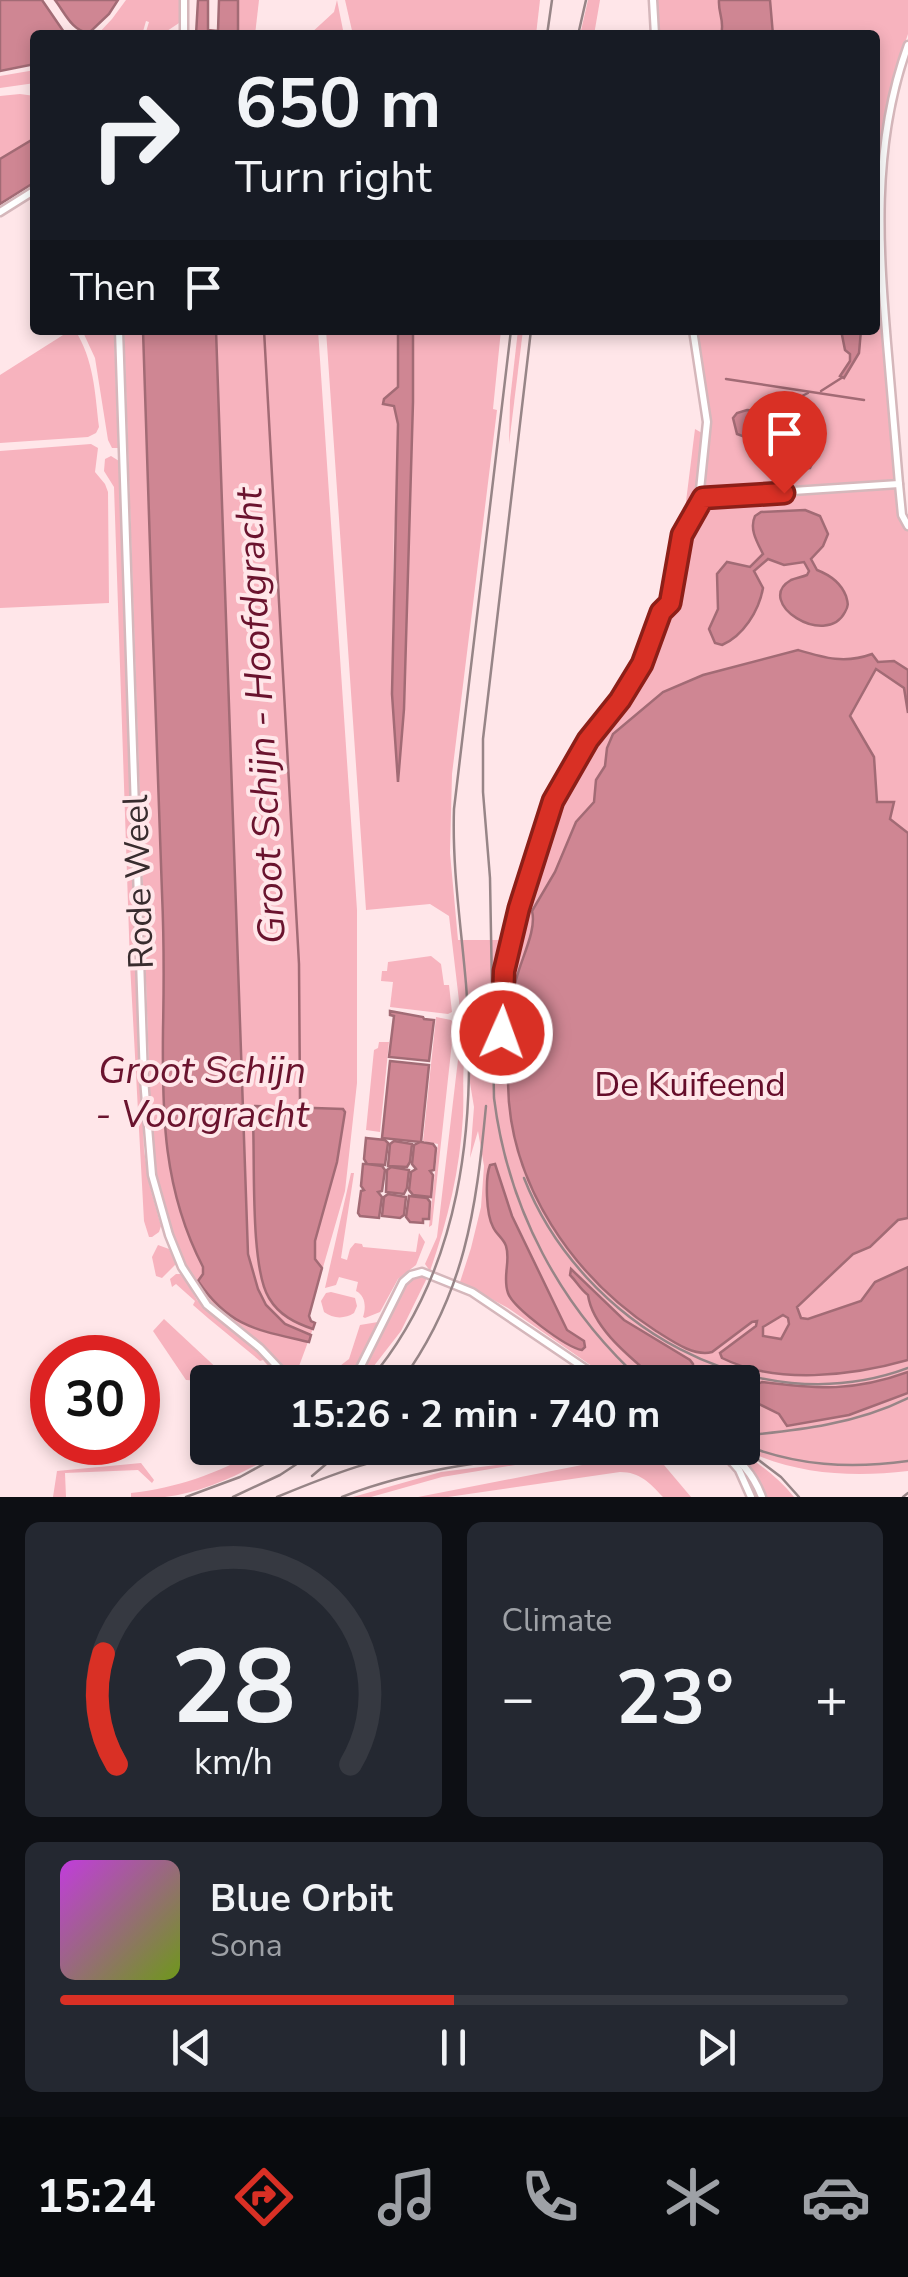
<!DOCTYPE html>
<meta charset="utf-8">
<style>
body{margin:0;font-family:"Nunito Sans",sans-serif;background:#242831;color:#f1f3f6;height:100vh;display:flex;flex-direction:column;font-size:38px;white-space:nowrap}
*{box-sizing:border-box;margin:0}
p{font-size:32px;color:#9ea1a6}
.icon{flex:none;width:55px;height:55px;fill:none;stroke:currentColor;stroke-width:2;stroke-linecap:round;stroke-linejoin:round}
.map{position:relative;height:1497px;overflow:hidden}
.drawer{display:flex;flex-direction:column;gap:25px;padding:25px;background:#0d0f14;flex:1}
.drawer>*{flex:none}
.hud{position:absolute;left:30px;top:30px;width:850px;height:305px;border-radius:10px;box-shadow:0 5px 15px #0003;background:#171b24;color:#f1f3f6;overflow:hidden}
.speed{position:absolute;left:30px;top:1335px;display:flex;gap:20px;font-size:50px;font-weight:700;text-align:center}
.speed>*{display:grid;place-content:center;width:130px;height:130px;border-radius:50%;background:#171b24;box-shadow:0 5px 15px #0003;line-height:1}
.speed .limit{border:15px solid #d22;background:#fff;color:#111}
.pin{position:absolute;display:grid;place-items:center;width:85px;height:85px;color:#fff;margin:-102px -42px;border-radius:50% 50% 50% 0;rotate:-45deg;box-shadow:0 0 10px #0007}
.pin .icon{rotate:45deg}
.me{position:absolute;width:110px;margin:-55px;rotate:2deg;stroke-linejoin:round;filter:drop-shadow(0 0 8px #0008)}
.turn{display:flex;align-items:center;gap:35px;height:210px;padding:0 40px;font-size:45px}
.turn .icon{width:130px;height:130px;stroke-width:2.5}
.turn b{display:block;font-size:70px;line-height:85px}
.then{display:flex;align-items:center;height:95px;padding:0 40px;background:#0003;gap:20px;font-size:38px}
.big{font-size:75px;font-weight:700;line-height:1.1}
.drawer .tile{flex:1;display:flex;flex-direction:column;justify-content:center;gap:15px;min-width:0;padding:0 35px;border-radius:15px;background:#242831}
.drawer .dial{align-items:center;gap:0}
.dial svg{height:260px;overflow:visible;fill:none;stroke:#363941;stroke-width:7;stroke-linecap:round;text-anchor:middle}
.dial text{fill:#f1f3f6;stroke:none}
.song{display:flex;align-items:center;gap:30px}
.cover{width:120px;height:120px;border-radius:15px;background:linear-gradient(135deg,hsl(290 70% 55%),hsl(80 70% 35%))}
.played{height:10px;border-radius:5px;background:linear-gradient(90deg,#d93025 50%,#363941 50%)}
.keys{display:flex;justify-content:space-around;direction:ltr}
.heat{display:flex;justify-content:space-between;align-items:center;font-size:55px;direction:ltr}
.drawer .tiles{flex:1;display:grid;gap:25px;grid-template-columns:1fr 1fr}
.tile:last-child{grid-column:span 2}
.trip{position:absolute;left:190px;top:1365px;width:570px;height:100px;border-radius:10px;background:#171b24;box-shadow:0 5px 15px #0003;font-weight:700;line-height:100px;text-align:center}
.tab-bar{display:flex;height:160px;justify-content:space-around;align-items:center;background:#090b0e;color:#9ea1a6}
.tab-bar .icon{width:70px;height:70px}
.tab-bar .selected{color:#d93025}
.tab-bar b{font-size:45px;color:#f1f3f6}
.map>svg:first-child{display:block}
.green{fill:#f7b3be;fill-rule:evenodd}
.water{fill:#cf8693;stroke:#a26b75;stroke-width:2.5;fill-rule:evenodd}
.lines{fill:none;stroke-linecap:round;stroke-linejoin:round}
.stream{stroke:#a26b75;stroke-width:2.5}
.minor-casing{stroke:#d5b7bb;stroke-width:11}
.minor{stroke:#fff;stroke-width:6}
.rail{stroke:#978587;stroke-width:2.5}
.route-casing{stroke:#8d1f18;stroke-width:25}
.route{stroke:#d93025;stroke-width:18}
.labels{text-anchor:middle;stroke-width:8;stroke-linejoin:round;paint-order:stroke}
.street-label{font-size:35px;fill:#382c2e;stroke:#ffe6e9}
.park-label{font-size:35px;fill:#650d2a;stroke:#ffe6e9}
.water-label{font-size:38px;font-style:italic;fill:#6a132e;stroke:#ffe6e9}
</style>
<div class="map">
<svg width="908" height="1497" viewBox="0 0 908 1497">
<rect width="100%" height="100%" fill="#ffe6e9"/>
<!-- green -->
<g class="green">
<polygon points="126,0 181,0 179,23 161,35 145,35 149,22 146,21 142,35 97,35 112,19"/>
<polygon points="238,0 259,0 255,35 238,35"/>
<polygon points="337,0 344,35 309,35 334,12"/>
<polygon points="345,0 540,0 536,35 353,35"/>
<polygon points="588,0 600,0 594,35 580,35"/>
<path d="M656 0H908V34L893 78 880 151 875 224 880 302 901 520 908 524V1471C850 1478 793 1474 741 1448H742V1382H615L508 1308 460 1282 471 1248 481 1207 484 1166 478 1131 470 1158 474 1107 465 1053C462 1073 464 1095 463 1116 460 1169 448 1220 430 1271L425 1264 437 1237 462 1026 449 916 430 904 366 910 326 330H398V398L408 330H501L493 409 497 410 452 774 450 853 458 940H514L522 933 521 912 546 830 562 788 596 734 642 675 659 621 665 610 678 612 688 530 709 497 704 487 710 426 695 330H875V35H657ZM394 518 401 743 399 782 392 694Z"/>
<polygon points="35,70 35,83 0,88 0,76"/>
<polygon points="20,94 35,96 35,138 0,159 0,96"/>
<path d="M71 330H75C94 360 95 393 99 427L96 433 88 437 0 443V375Z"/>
<polygon points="82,330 114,330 118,448 112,448 108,440 95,358"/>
<path d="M124 330H318L357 910V1083L345 1191 309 1316 311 1321 315 1323 295 1377 291 1376C275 1359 258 1343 241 1328 231 1320 220 1312 211 1302 172 1259 155 1186 151 1129Z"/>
<polygon points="518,330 523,330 509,444 510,400"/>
<polygon points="695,429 702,433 704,440 698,495 689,518 684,518"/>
<polygon points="91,444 98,448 95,472 105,484 108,492 109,603 0,608 0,451"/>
<polygon points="111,456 119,461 144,1150 150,1187 161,1226 159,1232 152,1237 149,1237 144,1221 130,964 114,487 104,471 105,459"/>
<polygon points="431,956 441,964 444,985 449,985 452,1012 448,1014 390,1007 393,982 381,981 382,971 387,971 388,962"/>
<polygon points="436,1017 451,1020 454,1024 432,1225 429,1227 438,1144 423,1141"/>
<polygon points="379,1042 389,1042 380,1132 366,1130 374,1050 378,1048"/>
<path d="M351 1173H354L341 1258 347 1260 350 1249 355 1243 362 1244 363 1247 416 1252 419 1233 425 1242 416 1265 398 1279 380 1312 365 1318 363 1317C366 1308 366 1296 356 1291L358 1282 339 1277 336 1285 325 1288Z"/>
<polygon points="158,1245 169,1249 176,1264 162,1278 156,1276 152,1257"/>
<path d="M176 1274H182L197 1300 258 1351 288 1382H281L263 1360 260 1361C238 1342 214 1324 193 1305L195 1301 176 1284 172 1287 170 1279Z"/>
<path d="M413 1276H423L427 1278 401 1331 363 1380 353 1382C377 1352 387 1302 413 1276Z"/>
<path d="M331 1292 355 1298 357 1306 354 1313C345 1319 333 1319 324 1312L321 1301 326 1293Z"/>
<polygon points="164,1319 223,1374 204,1381 186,1380 153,1331"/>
<path d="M378 1322C371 1342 359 1367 343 1382H319L349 1359 360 1325Z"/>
<path d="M264 1448H285C250 1470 208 1492 165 1497 152 1497 138 1497 125 1497H131V1493C180 1488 222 1471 264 1448Z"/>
<path d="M669 1448H713L731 1464 729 1467 719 1456 664 1465 691 1497H663C650 1483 640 1472 620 1472L448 1497H418Z"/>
<path d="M729 1448H734C757 1462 777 1476 794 1497H766C758 1474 748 1461 729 1448Z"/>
<polygon points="527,1461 527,1463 442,1477 371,1497 353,1497 441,1472"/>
<polygon points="141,1463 154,1480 152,1483 138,1470 65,1473 66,1497 53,1497 57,1471"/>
</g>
<!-- water -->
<g class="water">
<polygon points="0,0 42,0 66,35 35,35 35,64 0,71"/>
<path d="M55 0H118L109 14 89 33C72 31 65 13 55 0Z"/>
<polygon points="198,0 208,0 208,30 218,31 219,0 238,0 238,35 196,35"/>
<path d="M719 0H770L773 35H721C725 20 718 14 719 0Z"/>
<polygon points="35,138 35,182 0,204 0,159"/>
<path d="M143 330H216L248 1254 258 1289 266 1305 285 1324 311 1335 309 1342C258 1330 230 1328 198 1281L203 1274V1267C163 1190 162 1114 163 1030 164 984 164 938 162 893 156 705 148 518 143 330Z"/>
<polygon points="398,330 413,330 413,402 404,709 398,782 392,694 398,424 394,406 383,404 384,399 398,387"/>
<polygon points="841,330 861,330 859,353 844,378 840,376 850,361 850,354 845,350"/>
<path d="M747 410 781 413 806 424 809 436 801 449 813 462 810 468 800 469C788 458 791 441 778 429L767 428 745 437 737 434 733 418 737 413Z"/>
<path d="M805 510 820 516 828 534 823 546 811 559 817 570C830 575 841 583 846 596 848 603 849 605 845 612 826 649 753 602 791 580 796 578 802 577 807 575L809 571 804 562 784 565 768 559 754 571 763 588C759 611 743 636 722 645L715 643 709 629 718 609 717 574 727 562 750 567 763 554C757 542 749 529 755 516L761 512Z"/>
<path d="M798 650C825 658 845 664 872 654L878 662 894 661 908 670V713L904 688 876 669 850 716 874 757 877 802H894L890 819 908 833V1218L898 1220 870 1247 853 1254 797 1307 801 1318 808 1319 861 1301 875 1282 908 1267V1360C852 1376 776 1385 722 1358L720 1353 756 1326 757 1321 752 1322 712 1352C694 1357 672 1341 656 1331 573 1277 509 1184 508 1083 517 1078 528 1061 524 1050 523 1047 521 1046 520 1043 516 1032 513 1008 513 996 514 970 538 934 532 911L555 872 576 822 594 802 596 780 605 766 607 748 613 734 663 692 703 675ZM783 1315 788 1318 789 1324 781 1339 763 1336V1327Z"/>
<polygon points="390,1011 423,1017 424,1019 434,1020 429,1061 389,1057 394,1016 390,1015"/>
<polygon points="390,1061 429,1065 421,1142 433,1144 436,1148 434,1170 430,1171 433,1175 431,1197 413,1195 409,1190 411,1172 416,1169 412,1164 414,1145 420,1142 382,1138"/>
<path d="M255 1106 343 1109 345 1112 337 1162 315 1241V1259L322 1268 309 1316 311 1321 315 1323 313 1329C295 1323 279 1315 269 1298 250 1268 255 1161 253 1121Z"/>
<polygon points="366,1138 385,1140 388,1143 385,1165 367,1164 382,1166 385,1170 382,1191 378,1192 382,1197 379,1218 360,1216 358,1213 361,1191 364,1190 361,1186 363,1164 367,1164 364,1159"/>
<polygon points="394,1141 412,1144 410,1162 407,1167 388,1166 390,1144"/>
<path d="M495 1164 512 1216 567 1330 584 1341 585 1347 582 1350C567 1348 513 1308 508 1293 502 1277 511 1261 506 1246 504 1239 496 1234 493 1227 486 1214 485 1178 490 1165Z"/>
<polygon points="391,1167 409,1170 407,1188 404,1194 386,1192 387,1170"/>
<polygon points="388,1194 406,1197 404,1215 400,1218 382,1216 384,1197"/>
<polygon points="409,1196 427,1198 430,1202 429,1219 423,1219 423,1223 410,1222 406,1217"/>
<path d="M571 1269 624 1320 690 1360 693 1364V1368L674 1382H659C634 1360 593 1330 588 1295 580 1289 577 1282 570 1275Z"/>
<path d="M908 1372V1393L849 1415 787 1426 779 1414 757 1403 758 1384 762 1382C819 1389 853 1392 908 1372Z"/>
</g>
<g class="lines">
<!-- stream -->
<g class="stream">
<polyline points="264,330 299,964 300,1100"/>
<polyline points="726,379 864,400"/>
<polyline points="821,391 843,377"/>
<polyline points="788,415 802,396 808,393"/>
</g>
<!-- minor casing -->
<g class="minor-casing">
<g id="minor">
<polyline points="653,0 655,35"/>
<polyline points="184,35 184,0"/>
<path d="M908 45C871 146 879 250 888 355 892 398 895 441 899 484L902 515 908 526"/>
<polyline points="0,212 35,190"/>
<polyline points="119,330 144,1079 152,1175 169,1235 182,1267 207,1305 260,1348 292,1382"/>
<polyline points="693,330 707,422 700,490 703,497 899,484"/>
<polyline points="504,1067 501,1012 504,971 519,908 544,828 553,801 577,757 619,699 641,664 661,612 671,603 682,535 703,497"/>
<polyline points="348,1382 360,1368 403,1282 411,1275 422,1272 472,1292 605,1382"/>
<polyline points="720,1448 739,1470 751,1497"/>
<path d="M721 1448C741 1459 754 1476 762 1497"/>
</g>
</g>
<!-- minor -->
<use href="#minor" class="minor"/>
<!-- rail -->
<g class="rail">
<polyline points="547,35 552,0"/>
<polyline points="578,35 586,0"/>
<path d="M531 330 483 739V792L490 878 494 1098C508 1209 560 1307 643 1382"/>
<path d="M524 1178C581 1324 755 1425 908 1368"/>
<path d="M368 1382C462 1272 477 1124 466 984 461 925 452 868 454 809L511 330"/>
<path d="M401 1382C465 1294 476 1211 486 1106"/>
<path d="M742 1436C800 1430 856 1424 908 1398"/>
<path d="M742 1444C797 1466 850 1469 908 1461"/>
<polyline points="609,1455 648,1448"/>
<polyline points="752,1455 781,1477 799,1497"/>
<polyline points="312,1476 345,1448"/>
<polyline points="186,1497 240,1477 293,1448"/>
<polyline points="233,1497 280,1475 321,1448"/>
<path d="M277 1497C330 1475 382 1455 439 1448"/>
<path d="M342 1497C431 1462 528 1457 623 1448"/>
<polyline points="903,1497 908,1493"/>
</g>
</g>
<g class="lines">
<!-- route casing -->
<g class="route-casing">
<polyline id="route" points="502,1033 504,971 519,908 553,801 588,740 620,700 642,664 661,612 670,603 682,535 703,498 784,493"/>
</g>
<!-- route -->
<use href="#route" class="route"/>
</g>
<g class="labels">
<!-- street labels -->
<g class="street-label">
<text transform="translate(138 882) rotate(-92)" y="12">Rode Weel</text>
</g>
<!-- park labels -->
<g class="park-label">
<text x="690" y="1096">De Kuifeend</text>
</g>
<!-- water labels -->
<g class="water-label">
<text transform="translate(260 716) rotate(-93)" y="13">Groot Schijn - Hoofdgracht</text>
<text x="202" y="1083">Groot Schijn<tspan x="202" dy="44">- Voorgracht</tspan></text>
</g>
</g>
</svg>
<div class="speed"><div class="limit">30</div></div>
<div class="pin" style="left:784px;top:493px;background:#d93025"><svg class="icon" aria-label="arrive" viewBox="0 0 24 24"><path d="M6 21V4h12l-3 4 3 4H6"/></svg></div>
<svg class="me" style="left:502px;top:1033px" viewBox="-20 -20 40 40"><circle r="17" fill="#d93025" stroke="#fff" stroke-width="3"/><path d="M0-11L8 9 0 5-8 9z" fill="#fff"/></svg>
<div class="trip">15:26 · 2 min · 740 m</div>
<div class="hud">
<div class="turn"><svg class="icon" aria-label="right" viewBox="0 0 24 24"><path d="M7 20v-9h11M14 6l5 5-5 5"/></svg><div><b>650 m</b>Turn right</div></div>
<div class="then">Then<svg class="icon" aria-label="arrive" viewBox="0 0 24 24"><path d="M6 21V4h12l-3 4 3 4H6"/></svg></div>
</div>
</div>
<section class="drawer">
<div class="tiles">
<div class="tile dial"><svg viewBox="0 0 100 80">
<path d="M14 69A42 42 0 1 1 86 69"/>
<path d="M14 69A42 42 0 0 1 10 35" stroke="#d93025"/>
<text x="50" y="56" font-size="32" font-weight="700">28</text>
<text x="50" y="72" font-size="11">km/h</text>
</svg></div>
<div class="tile"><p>Climate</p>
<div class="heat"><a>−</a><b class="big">23°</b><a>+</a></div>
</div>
<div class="tile">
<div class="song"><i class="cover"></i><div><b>Blue Orbit</b><p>Sona</p></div></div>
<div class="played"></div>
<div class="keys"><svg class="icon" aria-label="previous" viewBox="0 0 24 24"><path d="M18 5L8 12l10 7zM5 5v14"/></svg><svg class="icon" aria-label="pause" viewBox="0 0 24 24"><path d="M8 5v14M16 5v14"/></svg><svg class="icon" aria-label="next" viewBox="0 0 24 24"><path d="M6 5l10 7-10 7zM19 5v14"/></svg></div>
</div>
</div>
</section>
<nav class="tab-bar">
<b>15:24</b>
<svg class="icon selected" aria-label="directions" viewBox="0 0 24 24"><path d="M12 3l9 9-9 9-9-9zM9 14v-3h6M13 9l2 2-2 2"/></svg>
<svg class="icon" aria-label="music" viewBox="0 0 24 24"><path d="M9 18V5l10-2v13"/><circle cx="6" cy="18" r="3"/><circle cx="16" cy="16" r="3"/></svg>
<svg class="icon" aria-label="phone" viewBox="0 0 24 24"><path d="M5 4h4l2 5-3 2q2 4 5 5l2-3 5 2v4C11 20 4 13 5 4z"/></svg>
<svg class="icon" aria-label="climate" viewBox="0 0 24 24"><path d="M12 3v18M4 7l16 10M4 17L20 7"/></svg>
<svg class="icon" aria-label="car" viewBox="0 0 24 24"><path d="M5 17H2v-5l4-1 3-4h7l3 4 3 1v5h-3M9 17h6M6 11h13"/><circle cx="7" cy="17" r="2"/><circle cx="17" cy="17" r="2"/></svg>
</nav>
